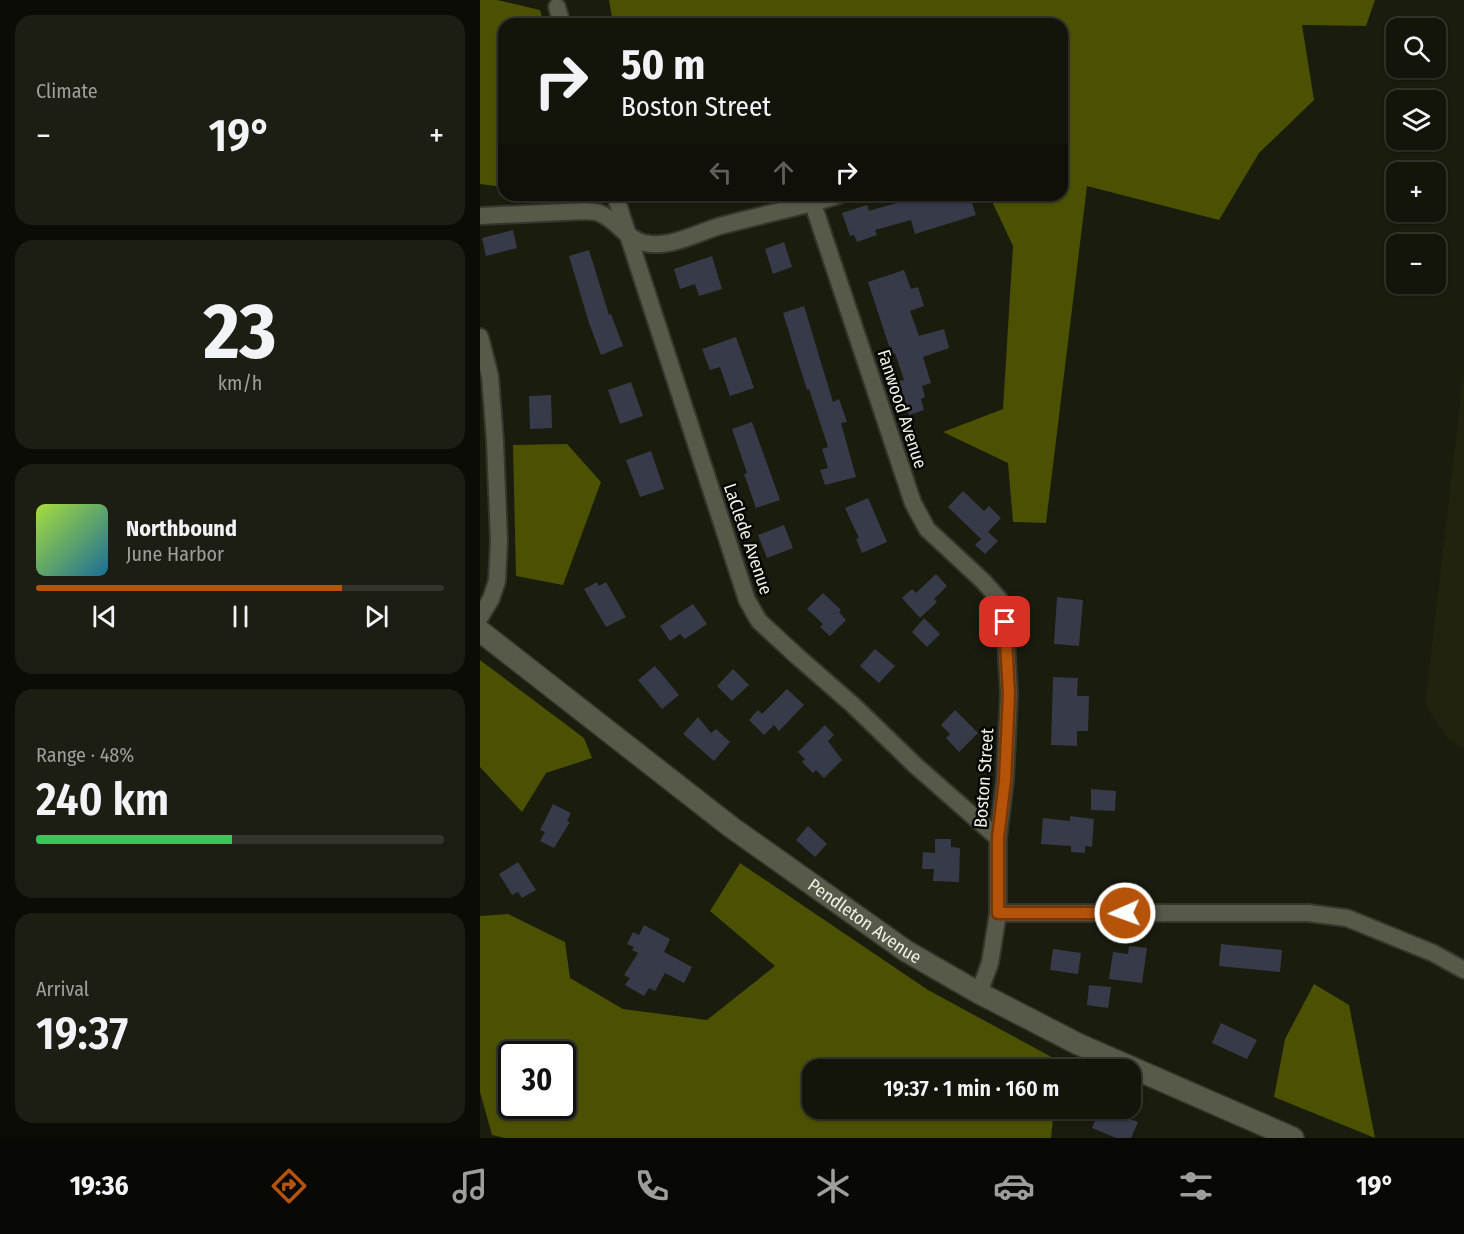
<!DOCTYPE html>
<meta charset="utf-8">
<style>
body{margin:0;font-family:"Fira Sans Condensed",sans-serif;background:#1d1e13;color:#f1f3f6;height:100vh;display:flex;flex-direction:column;font-size:22px;white-space:nowrap}
*{box-sizing:border-box;margin:0}
p{font-size:20px;color:#9d9f9c}
.icon{flex:none;width:33px;height:33px;fill:none;stroke:currentColor;stroke-width:2;stroke-linecap:round;stroke-linejoin:round}
.map{position:relative;flex:1;overflow:hidden}
.drawer{display:flex;flex-direction:column;gap:15px;padding:15px;background:#0b0c06;width:480px}
.drawer>*{flex:none}
.banner{position:absolute;left:18px;top:18px;width:570px;height:183px;border-radius:18px;box-shadow:0 2px 4px #0004,0 0 0 2px #33342b;background:#14150a;color:#f1f3f6;overflow:hidden}
.buttons{position:absolute;left:906px;top:18px;display:grid;gap:12px}
.buttons a{display:grid;place-items:center;width:60px;height:60px;border-radius:12px;background:#14150a;box-shadow:0 2px 4px #0004,0 0 0 2px #33342b;font-size:30px}
.speed{position:absolute;left:18px;top:1041px;display:flex;gap:12px;font-size:30px;font-weight:700;text-align:center}
.speed>*{display:grid;place-content:center;width:78px;height:78px;border-radius:50%;background:#14150a;box-shadow:0 2px 4px #0004,0 0 0 2px #33342b;line-height:1}
.speed .limit{border:3px solid #111;border-radius:9px;background:#fff;color:#111}
.pin{position:absolute;display:grid;place-items:center;width:51px;height:51px;color:#fff;margin:-26px;border-radius:12px;box-shadow:0 3px 9px #0006}
.me{position:absolute;width:66px;margin:-33px;rotate:268deg;stroke-linejoin:round;filter:drop-shadow(0 0 4px #0008)}
.turn{display:flex;align-items:center;gap:21px;height:126px;padding:0 24px;font-size:27px}
.turn .icon{width:78px;height:78px;stroke-width:2.5}
.turn b{display:block;font-size:42px;line-height:51px}
.lanes{display:flex;align-items:center;height:57px;padding:0 24px;background:#0003;justify-content:center;gap:30px;direction:ltr}
.lanes .off{opacity:.35}
.big{font-size:45px;font-weight:600;line-height:1.1}
.drawer .tile{flex:1;display:flex;flex-direction:column;justify-content:center;gap:9px;min-width:0;padding:0 21px;border-radius:18px;background:#1d1e13}
.drawer .dial{align-items:center;gap:0}
.dial b{font-size:78px;line-height:1}
.song{display:flex;align-items:center;gap:18px}
.cover{width:72px;height:72px;border-radius:9px;background:linear-gradient(135deg,hsl(80 70% 55%),hsl(200 70% 35%))}
.played{height:6px;border-radius:3px;background:linear-gradient(90deg,#b45309 75%,#33342b 75%)}
.keys{display:flex;justify-content:space-around;direction:ltr}
.heat{display:flex;justify-content:space-between;align-items:center;font-size:33px;direction:ltr}
.charge{height:9px;border-radius:4px;background:linear-gradient(90deg,#34c759 48%,#33342b 0)}
.trip{position:absolute;left:322px;top:1059px;width:339px;height:60px;border-radius:18px;background:#14150a;box-shadow:0 2px 4px #0004,0 0 0 2px #33342b;font-weight:600;line-height:60px;text-align:center}
.tabs{display:flex;height:96px;justify-content:space-around;align-items:center;background:#080804;color:#9d9f9c}
.tabs .icon{width:42px;height:42px}
.tabs .active{color:#b45309}
.tabs b{font-size:27px;color:#f1f3f6}
main{display:flex;flex:1;min-height:0}
.map>svg:first-child{display:block}
.built{fill:#21230e}
.forest{fill:#4b5100;fill-rule:evenodd}
.building{fill:#373a49}
.lines{fill:none;stroke-linecap:round;stroke-linejoin:round}
.minor-casing{stroke:#35362e;stroke-width:20}
.tertiary-casing{stroke:#35362e;stroke-width:24}
.minor{stroke:#575a49;stroke-width:16}
.tertiary{stroke:#575a49;stroke-width:21}
.route-casing{stroke:#753606;stroke-width:15}
.route{stroke:#b45309;stroke-width:10}
.labels{text-anchor:middle;stroke-width:5;stroke-linejoin:round;paint-order:stroke}
.street-label{font-size:18px;fill:#eff1e7;stroke:#060603}
</style>
<main>
<section class="drawer">
<div class="tile"><p>Climate</p>
<div class="heat"><a>−</a><b class="big">19°</b><a>+</a></div>
</div>
<div class="tile dial"><b>23</b><p>km/h</p></div>
<div class="tile">
<div class="song"><i class="cover"></i><div><b>Northbound</b><p>June Harbor</p></div></div>
<div class="played"></div>
<div class="keys"><svg class="icon" aria-label="previous" viewBox="0 0 24 24"><path d="M18 5L8 12l10 7zM5 5v14"/></svg><svg class="icon" aria-label="pause" viewBox="0 0 24 24"><path d="M8 5v14M16 5v14"/></svg><svg class="icon" aria-label="next" viewBox="0 0 24 24"><path d="M6 5l10 7-10 7zM19 5v14"/></svg></div>
</div>
<div class="tile"><p>Range · 48%</p><b class="big">240 km</b><div class="charge"></div></div>
<div class="tile"><p>Arrival</p><b class="big">19:37</b></div>
</section>
<div class="map">
<svg width="984" height="1138" viewBox="0 0 984 1138">
<rect width="100%" height="100%" fill="#1a1c0e"/>
<!-- built -->
<polygon class="built" points="984,371 984,748 969,740 945,705"/>
<!-- forest -->
<g class="forest">
<polygon points="0,0 17,0 60,10 64,24 24,24 24,187 0,184"/>
<polygon points="129,0 895,0 886,26 822,25 834,100 779,153 739,220 607,186 566,523 533,522 528,463 463,432 523,409 533,246 509,195 582,195 582,24 133,24"/>
<polygon points="87,444 121,482 83,585 36,576 33,445"/>
<polygon points="0,660 104,738 112,758 66,773 42,812 0,767"/>
<path d="M260 863 448 990 579 1061 578 1070H333V1108L574 1109 571 1138H25L12 1135 0 1092V916L28 914 85 942 90 978 143 1009 227 1020 295 966 230 911ZM82 1054V1106H32V1054Z"/>
<polygon points="834,984 869,1005 895,1138 794,1097 805,1039"/>
</g>
<!-- building -->
<g class="building">
<polygon points="444,195 447,200 462,195 489,195 496,215 435,234 431,220 395,230 397,235 377,242 374,235 370,236 362,213 387,205 389,211"/>
<polygon points="33,230 37,248 6,256 2,238"/>
<polygon points="304,242 312,267 293,274 285,249"/>
<polygon points="109,250 129,315 131,314 143,346 121,355 109,323 89,256"/>
<polygon points="232,256 242,289 219,296 215,284 200,289 194,269"/>
<polygon points="424,270 431,289 438,287 444,306 430,311 439,336 464,329 469,348 443,357 451,383 442,386 445,397 441,399 444,410 429,415 419,381 424,380 415,353 412,355 388,282"/>
<polygon points="324,306 353,402 359,399 367,422 361,423 376,477 345,485 340,470 348,468 342,449 348,447 329,389 327,390 303,313"/>
<polygon points="256,337 274,388 250,396 240,367 230,370 222,349"/>
<polygon points="151,382 163,416 140,424 128,390"/>
<polygon points="71,395 72,428 50,429 49,396"/>
<polygon points="272,422 300,500 276,508 264,474 267,473 252,429"/>
<polygon points="171,451 184,489 160,497 146,460"/>
<polygon points="483,491 504,511 509,506 521,518 505,535 508,532 518,541 505,554 495,545 501,539 468,507"/>
<polygon points="388,498 407,542 382,553 376,539 379,538 365,508"/>
<polygon points="304,525 313,548 287,558 278,535"/>
<polygon points="456,574 467,586 454,599 457,602 440,618 422,598 432,589 436,593"/>
<polygon points="117,582 119,586 126,582 146,617 126,627 104,589"/>
<polygon points="343,593 361,610 359,612 366,620 350,636 340,627 343,624 327,609"/>
<polygon points="577,597 603,600 599,646 574,644"/>
<polygon points="213,604 227,624 205,639 200,634 190,641 180,626"/>
<polygon points="444,618 460,634 447,647 432,632"/>
<polygon points="395,649 415,666 399,683 380,666"/>
<polygon points="175,666 199,695 182,709 158,680"/>
<polygon points="253,669 269,685 252,701 237,686"/>
<polygon points="573,677 598,678 597,696 609,696 608,731 597,731 597,746 571,745"/>
<polygon points="307,689 324,705 299,731 294,725 284,735 269,720 278,710 282,714"/>
<polygon points="475,710 498,733 479,752 466,738 470,734 461,725"/>
<polygon points="218,717 231,733 236,729 250,742 234,761 203,734"/>
<polygon points="345,725 354,735 348,741 362,760 344,778 336,770 333,773 322,762 325,759 318,752"/>
<polygon points="611,789 636,791 635,811 611,810"/>
<polygon points="73,804 91,813 87,821 90,822 74,848 60,841 65,832 60,830"/>
<polygon points="590,816 614,819 612,847 605,846 605,853 591,852 591,846 561,844 563,818 590,821"/>
<polygon points="328,826 347,844 335,857 316,840"/>
<polygon points="455,839 471,839 471,847 480,848 479,882 453,881 454,869 442,869 443,852 455,853"/>
<polygon points="38,862 56,890 42,898 38,892 32,895 19,874"/>
<polygon points="164,925 190,939 184,952 212,967 204,983 185,973 175,991 169,988 164,996 145,985 150,978 144,975 158,953 152,950 154,947 147,944 153,932 159,935"/>
<polygon points="741,944 802,950 800,972 739,966"/>
<polygon points="649,946 667,948 662,983 629,979 633,952 648,954"/>
<polygon points="573,949 601,953 598,974 570,970"/>
<polygon points="609,985 631,987 628,1008 607,1005"/>
<polygon points="741,1023 777,1040 767,1059 732,1043"/>
<polygon points="620,1108 658,1122 651,1138 636,1138 612,1128"/>
</g>
<g class="lines">
<!-- minor casing -->
<g class="minor-casing">
<g id="minor">
<polyline points="77,7 82,24"/>
<polyline points="135,195 267,600 279,621 318,657 373,705 436,766 518,838"/>
<polyline points="333,204 433,503 447,529 503,581 519,599 525,623 529,694 525,780 518,838 518,913 510,963 499,993"/>
<path d="M0 216 105 211C110 212 115 211 119 213 136 219 146 239 164 243 189 249 216 233 240 226 279 215 320 208 359 195"/>
<polyline points="0,337 10,376 15,441 19,541 17,581 11,599 0,617"/>
<polyline points="518,913 828,913 867,918 953,953 984,970"/>
</g>
</g>
<!-- tertiary casing -->
<g class="tertiary-casing">
<g id="tertiary">
<path id="s1" d="M0 631 251 827 426 951 499 993 598 1044 813 1138"/>
</g>
</g>
<!-- minor -->
<use href="#minor" class="minor"/>
<!-- tertiary -->
<use href="#tertiary" class="tertiary"/>
</g>
<g class="lines">
<!-- route casing -->
<g class="route-casing">
<polyline id="route" points="525,622 529,694 525,780 518,838 518,913 645,913"/>
</g>
<!-- route -->
<use href="#route" class="route"/>
</g>
<g class="labels">
<!-- street labels -->
<g class="street-label">
<text transform="translate(422 409) rotate(72)" y="6">Fanwood Avenue</text>
<text transform="translate(268 539) rotate(71)" y="6">LaClede Avenue</text>
<text transform="translate(504 778) rotate(-86)" y="6">Boston Street</text>
<text dy="6" stroke="none"><textPath href="#s1" startOffset="482">Pendleton Avenue</textPath></text>
</g>
</g>
</svg>
<div class="buttons">
<a><svg class="icon" aria-label="search" viewBox="0 0 24 24"><circle cx="10" cy="10" r="6"/><path d="M15 15l6 6"/></svg></a>
<a><svg class="icon" aria-label="layers" viewBox="0 0 24 24"><path d="M12 4l9 5-9 5-9-5zM3 14l9 5 9-5"/></svg></a>
<a>+</a>
<a>−</a>
</div>
<div class="speed"><div class="limit">30</div></div>
<div class="pin" style="left:525px;top:622px;background:#d93025"><svg class="icon" aria-label="arrive" viewBox="0 0 24 24"><path d="M6 21V4h12l-3 4 3 4H6"/></svg></div>
<svg class="me" style="left:645px;top:913px" viewBox="-20 -20 40 40"><circle r="17" fill="#b45309" stroke="#fff" stroke-width="3"/><path d="M0-11L8 9 0 5-8 9z" fill="#fff"/></svg>
<div class="trip">19:37 · 1 min · 160 m</div>
<div class="banner">
<div class="turn"><svg class="icon" aria-label="right" viewBox="0 0 24 24"><path d="M7 20v-9h11M14 6l5 5-5 5"/></svg><div><b>50 m</b>Boston Street</div></div>
<div class="lanes"><svg class="icon off" aria-label="left" viewBox="0 0 24 24"><path d="M17 20v-9H6M10 6l-5 5 5 5"/></svg><svg class="icon off" aria-label="ahead" viewBox="0 0 24 24"><path d="M12 20V5M6 11l6-6 6 6"/></svg><svg class="icon" aria-label="right" viewBox="0 0 24 24"><path d="M7 20v-9h11M14 6l5 5-5 5"/></svg></div>
</div>
</div>
</main>
<nav class="tabs">
<b>19:36</b>
<svg class="icon active" aria-label="directions" viewBox="0 0 24 24"><path d="M12 3l9 9-9 9-9-9zM9 14v-3h6M13 9l2 2-2 2"/></svg>
<svg class="icon" aria-label="music" viewBox="0 0 24 24"><path d="M9 18V5l10-2v13"/><circle cx="6" cy="18" r="3"/><circle cx="16" cy="16" r="3"/></svg>
<svg class="icon" aria-label="phone" viewBox="0 0 24 24"><path d="M5 4h4l2 5-3 2q2 4 5 5l2-3 5 2v4C11 20 4 13 5 4z"/></svg>
<svg class="icon" aria-label="climate" viewBox="0 0 24 24"><path d="M12 3v18M4 7l16 10M4 17L20 7"/></svg>
<svg class="icon" aria-label="car" viewBox="0 0 24 24"><path d="M5 17H2v-5l4-1 3-4h7l3 4 3 1v5h-3M9 17h6M6 11h13"/><circle cx="7" cy="17" r="2"/><circle cx="17" cy="17" r="2"/></svg>
<svg class="icon" aria-label="filters" viewBox="0 0 24 24"><path d="M4 7h16M4 17h16"/><circle cx="9" cy="7" r="2"/><circle cx="15" cy="17" r="2"/></svg>
<b>19°</b>
</nav>
